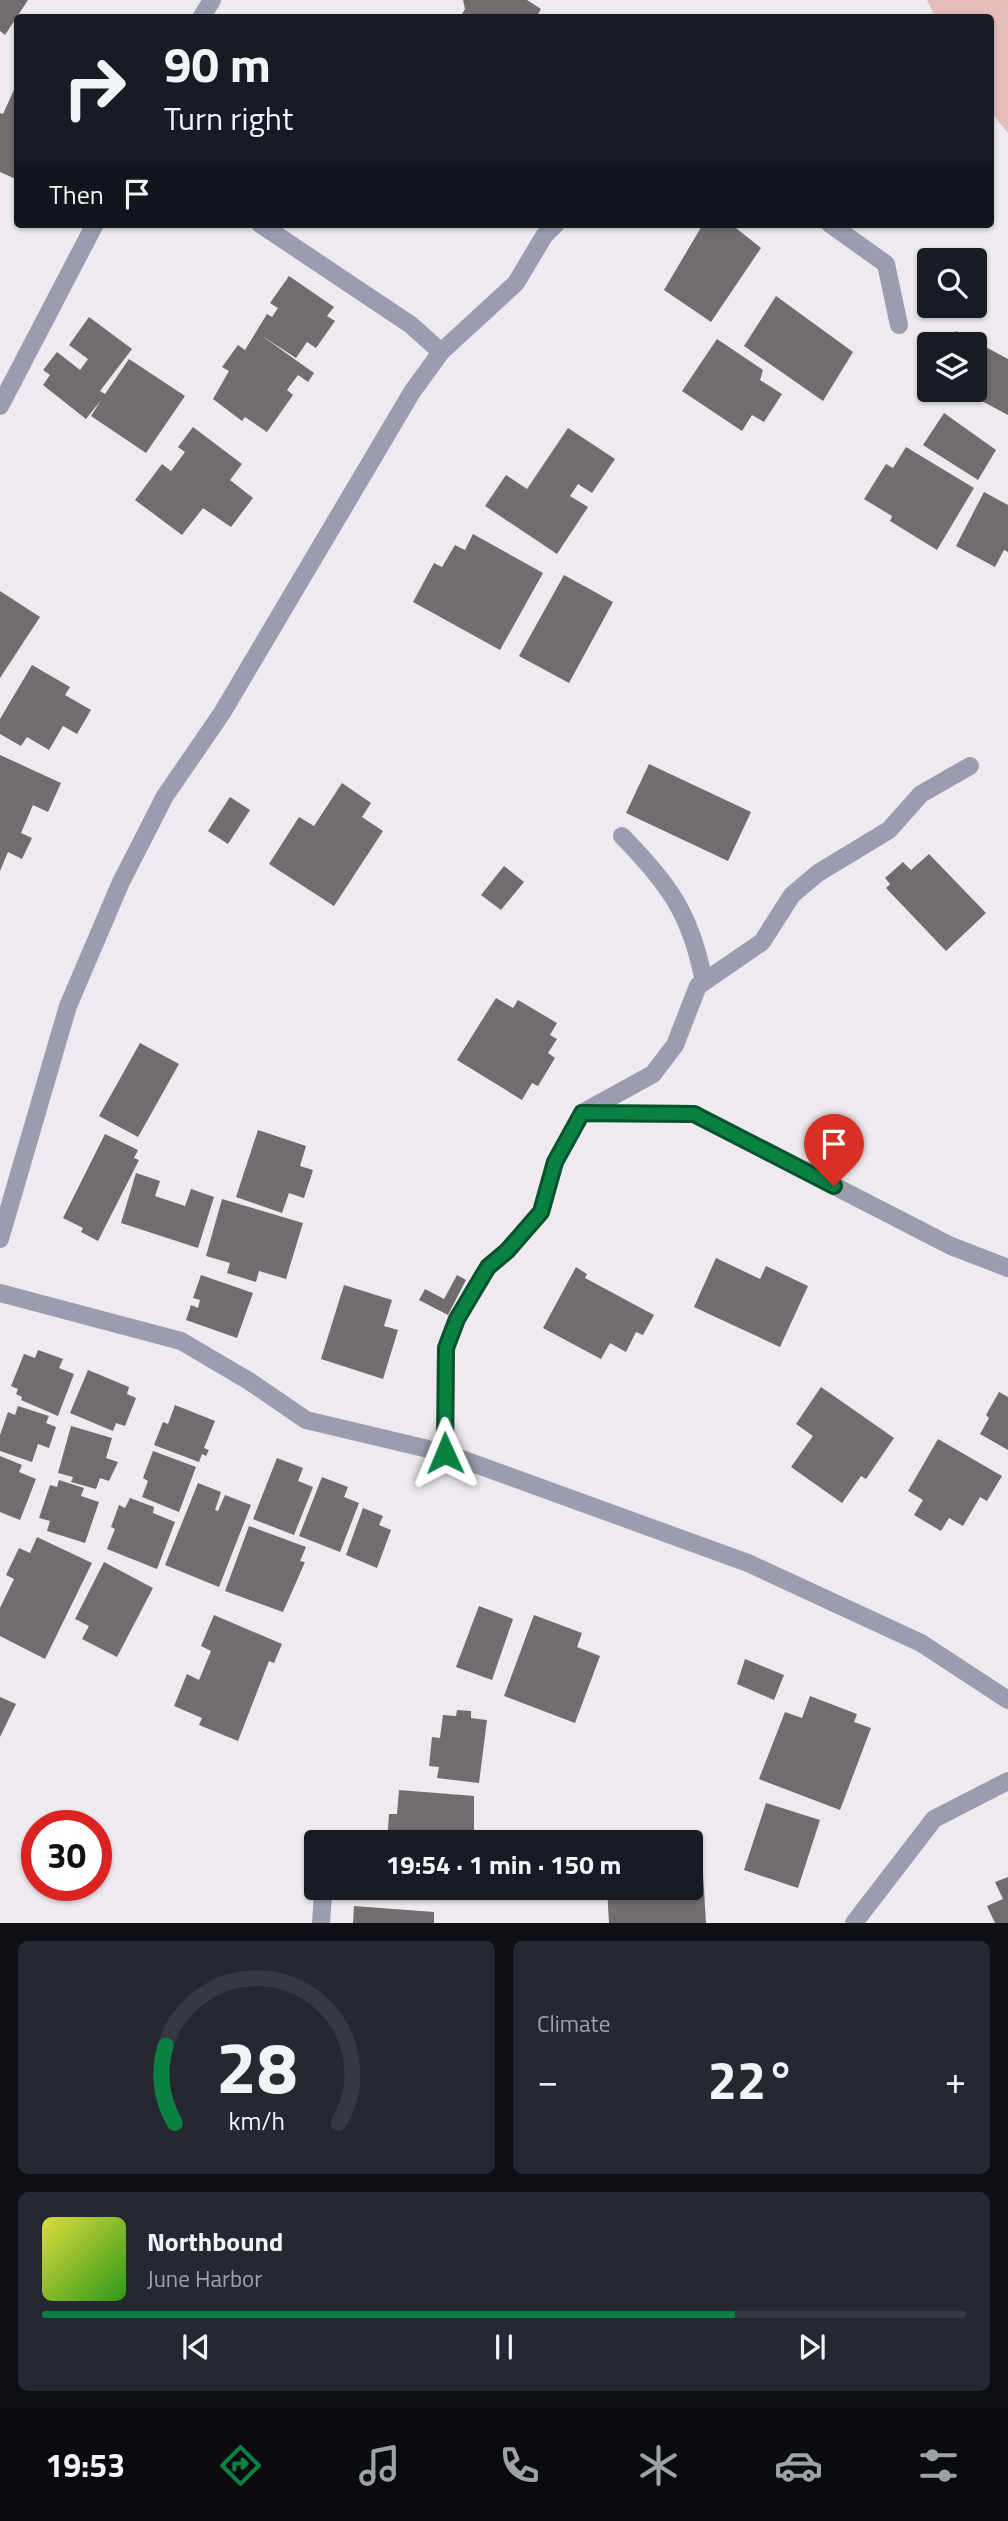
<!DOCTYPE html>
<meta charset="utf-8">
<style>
body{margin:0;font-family:"Titillium Web",sans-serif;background:#242831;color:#f1f3f6;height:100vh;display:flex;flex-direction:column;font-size:26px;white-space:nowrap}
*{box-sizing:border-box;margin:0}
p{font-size:23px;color:#9ea1a6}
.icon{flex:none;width:38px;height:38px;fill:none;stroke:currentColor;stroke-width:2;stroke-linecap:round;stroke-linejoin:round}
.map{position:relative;height:1923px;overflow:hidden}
.drawer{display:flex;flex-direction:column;gap:18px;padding:18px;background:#0d0f14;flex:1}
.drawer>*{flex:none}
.banner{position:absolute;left:14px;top:14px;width:980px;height:214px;border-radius:7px;box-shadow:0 2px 5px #0004;background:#171b24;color:#f1f3f6;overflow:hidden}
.controls{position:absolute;left:917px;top:248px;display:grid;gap:14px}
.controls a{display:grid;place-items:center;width:70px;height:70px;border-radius:7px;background:#171b24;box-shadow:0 2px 5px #0004;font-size:35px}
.speed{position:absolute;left:21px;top:1810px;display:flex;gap:14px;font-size:35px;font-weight:700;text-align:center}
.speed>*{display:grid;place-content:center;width:91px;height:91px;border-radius:50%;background:#171b24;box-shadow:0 2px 5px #0004;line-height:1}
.speed .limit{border:10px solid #d22;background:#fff;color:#111}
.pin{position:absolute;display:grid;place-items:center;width:60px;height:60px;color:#fff;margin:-72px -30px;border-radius:50% 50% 50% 0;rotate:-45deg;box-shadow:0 0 7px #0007}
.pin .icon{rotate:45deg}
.me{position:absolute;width:77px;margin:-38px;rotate:359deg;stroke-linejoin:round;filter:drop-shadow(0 0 5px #0008)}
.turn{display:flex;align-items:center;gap:24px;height:147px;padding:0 35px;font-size:32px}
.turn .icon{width:91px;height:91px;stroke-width:2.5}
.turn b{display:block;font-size:49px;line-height:60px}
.then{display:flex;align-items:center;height:66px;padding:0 35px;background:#0003;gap:14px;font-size:26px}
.big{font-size:52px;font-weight:700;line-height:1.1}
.drawer .tile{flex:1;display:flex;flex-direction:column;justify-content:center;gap:10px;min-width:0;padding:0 24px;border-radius:10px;background:#242831}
.drawer .dial{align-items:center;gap:0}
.dial svg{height:182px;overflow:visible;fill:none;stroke:#363941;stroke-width:7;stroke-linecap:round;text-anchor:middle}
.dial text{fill:#f1f3f6;stroke:none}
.song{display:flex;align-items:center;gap:21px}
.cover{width:84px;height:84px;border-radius:10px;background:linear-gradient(135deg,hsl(60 70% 55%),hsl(110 70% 35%))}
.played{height:7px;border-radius:4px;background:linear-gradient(90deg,#0b8043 75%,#363941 75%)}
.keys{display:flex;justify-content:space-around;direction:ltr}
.heat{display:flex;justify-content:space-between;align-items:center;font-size:38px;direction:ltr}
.drawer .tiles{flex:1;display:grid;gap:18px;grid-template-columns:1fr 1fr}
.tile:last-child{grid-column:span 2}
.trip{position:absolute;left:304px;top:1830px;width:399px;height:70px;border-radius:7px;background:#171b24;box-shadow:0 2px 5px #0004;font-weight:700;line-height:70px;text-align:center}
.tab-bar{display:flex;height:112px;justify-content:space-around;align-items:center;background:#090b0e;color:#9ea1a6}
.tab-bar .icon{width:49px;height:49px}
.tab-bar .active{color:#0b8043}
.tab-bar b{font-size:32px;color:#f1f3f6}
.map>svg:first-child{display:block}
.green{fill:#e7bdb9}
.building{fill:#726c6f}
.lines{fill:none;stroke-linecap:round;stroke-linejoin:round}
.minor{stroke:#9c9cb0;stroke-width:18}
.route-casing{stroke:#07532c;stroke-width:18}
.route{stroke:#0b8043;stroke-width:12}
</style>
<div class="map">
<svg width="1008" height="1923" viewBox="0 0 1008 1923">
<rect width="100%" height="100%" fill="#eeeaef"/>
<!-- green -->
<polygon class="green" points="927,0 1008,0 1008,133 991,112 990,18 935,17"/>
<!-- building -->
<g class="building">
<polygon points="0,0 28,0 5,35 0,31"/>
<polygon points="463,0 527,0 541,9 536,18 460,18 465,9"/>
<polygon points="18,81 18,180 0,172 0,113 3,114"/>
<polygon points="703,224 731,224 761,248 711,322 664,290"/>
<polygon points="289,276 334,307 327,316 335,321 316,348 307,342 296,358 262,336 314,373 308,382 298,375 287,390 293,395 267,432 245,417 242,421 213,399 229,371 222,367 238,345 245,350 267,314 272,317 278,308 270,303"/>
<polygon points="776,296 853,352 823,401 744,346"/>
<polygon points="89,317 132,349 100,391 105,394 129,359 185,396 146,453 91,416 101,400 86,419 43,385 50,375 43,370 57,352 80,370 88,359 69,345"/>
<polygon points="956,331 1008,359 1008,415 961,390 975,390 975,345 949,345"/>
<polygon points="717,339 763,370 760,380 782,394 764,422 752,415 742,431 682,391"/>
<polygon points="944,413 996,450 978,480 923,445"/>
<polygon points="193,427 242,464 230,480 253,498 231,527 203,508 182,535 135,500 162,464 171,471 185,452 178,447"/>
<polygon points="568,428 615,459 592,493 578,484 570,496 588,507 557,554 485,506 506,475 527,489"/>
<polygon points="906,447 974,488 937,550 890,521 892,516 864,499 886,464 893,468"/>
<polygon points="984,492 1008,505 1008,552 1004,550 995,567 956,546"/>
<polygon points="473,534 543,573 500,650 413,602 434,563 442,567 455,545 465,550"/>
<polygon points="564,575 613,602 569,683 519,656"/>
<polygon points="0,591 40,617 0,678"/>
<polygon points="32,665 70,687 65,695 91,710 77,734 63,726 49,750 27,737 21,746 0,734 0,719"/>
<polygon points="0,755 61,783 48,812 33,805 21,833 32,838 22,859 8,852 0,871"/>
<polygon points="649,764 751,812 728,861 626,813"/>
<polygon points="342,783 371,803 362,817 383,831 334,906 269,864 299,817 314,826"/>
<polygon points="230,797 250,810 228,844 208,831"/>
<polygon points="929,854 986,913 946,951 886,888 890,884 885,878 903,862 911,870"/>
<polygon points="504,866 524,882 501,910 481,895"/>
<polygon points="496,998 513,1008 518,1000 557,1023 550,1035 557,1039 548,1053 555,1058 538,1086 532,1083 522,1100 457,1060"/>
<polygon points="140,1043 179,1064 138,1137 99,1116"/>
<polygon points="258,1130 306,1146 300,1166 313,1170 304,1198 289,1193 282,1213 236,1197"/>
<polygon points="105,1134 138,1150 134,1158 139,1160 98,1241 81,1232 83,1228 63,1218"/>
<polygon points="136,1173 160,1181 155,1196 185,1206 191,1189 214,1197 198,1248 121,1223"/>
<polygon points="222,1199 303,1223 286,1279 259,1271 256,1282 227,1273 230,1263 206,1256"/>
<polygon points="716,1258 760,1279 766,1266 808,1286 780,1347 694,1307"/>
<polygon points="576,1267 587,1274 585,1278 654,1315 643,1335 636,1332 626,1352 610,1343 601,1359 543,1328"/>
<polygon points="201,1275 253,1293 237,1338 186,1320 191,1305 198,1308 200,1300 193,1298"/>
<polygon points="457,1275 466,1280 448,1315 419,1300 425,1289 444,1299"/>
<polygon points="344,1285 392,1300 384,1326 398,1330 383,1379 321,1359"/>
<polygon points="38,1350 63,1359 59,1368 74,1374 58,1416 21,1400 22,1397 16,1394 18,1389 11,1386 24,1354 35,1358"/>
<polygon points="88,1370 129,1387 127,1394 136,1398 125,1426 116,1423 113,1431 70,1413"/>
<polygon points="821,1387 894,1438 866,1479 861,1476 842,1503 791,1467 813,1436 796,1424"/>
<polygon points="999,1392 1008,1397 1008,1450 980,1434 989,1418 986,1415"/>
<polygon points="175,1405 215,1421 204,1448 209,1450 206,1456 202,1454 199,1462 154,1445 163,1422 168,1424"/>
<polygon points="18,1406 49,1416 46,1423 56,1427 49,1448 38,1444 32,1462 0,1451 0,1435 8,1412 15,1415"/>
<polygon points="71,1426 112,1438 106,1458 118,1462 109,1481 100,1478 96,1489 71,1482 73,1477 58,1473"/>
<polygon points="938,1439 1002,1476 987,1501 980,1497 963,1526 949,1518 941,1531 914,1515 923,1500 908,1491"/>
<polygon points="153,1451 196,1467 179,1512 142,1497 148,1481 143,1478"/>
<polygon points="0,1456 22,1465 19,1472 36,1479 20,1520 0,1512"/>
<polygon points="277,1458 303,1468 298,1481 313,1487 294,1535 253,1519"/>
<polygon points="322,1477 348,1487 344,1497 359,1503 340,1552 299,1536"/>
<polygon points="59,1480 84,1488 81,1496 99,1502 85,1543 47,1531 50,1521 39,1518 50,1485 57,1487"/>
<polygon points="198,1483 221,1492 215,1510 218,1511 225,1495 251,1505 219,1587 165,1565"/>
<polygon points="130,1498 154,1507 153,1513 175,1522 157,1569 107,1549 115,1529 111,1527 119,1505 125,1508"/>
<polygon points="363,1508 383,1516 379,1525 391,1530 377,1568 346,1555"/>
<polygon points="249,1526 306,1547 300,1561 305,1562 283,1612 225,1591"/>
<polygon points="37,1537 92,1563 45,1659 0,1636 0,1608 14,1579 6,1575 19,1548 30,1553"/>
<polygon points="104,1562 153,1588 117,1657 82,1639 89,1626 75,1619"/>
<polygon points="479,1606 513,1619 492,1680 456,1667"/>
<polygon points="214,1615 282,1644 274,1663 269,1661 238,1741 199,1725 202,1718 174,1706 187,1674 199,1680 211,1651 201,1646"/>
<polygon points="534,1615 582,1633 577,1647 600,1656 575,1723 504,1696"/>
<polygon points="745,1659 784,1675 774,1700 737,1684"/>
<polygon points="810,1696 857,1714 854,1722 871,1728 840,1810 759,1779 785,1712 802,1718"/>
<polygon points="0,1697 16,1704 0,1737"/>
<polygon points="457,1710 471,1711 471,1718 487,1720 479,1783 437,1778 439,1767 429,1766 432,1737 440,1738 443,1715 456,1716"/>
<polygon points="399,1790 474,1796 474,1843 387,1843 389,1814 397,1814"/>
<polygon points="766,1803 820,1820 798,1888 744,1870"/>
<polygon points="691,1857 702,1857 706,1923 609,1923 607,1888 691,1888"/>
<polygon points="1008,1877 1008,1923 995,1923 987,1906 1003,1899 995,1882"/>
<polygon points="336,1888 362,1888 361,1899 336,1897"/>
<polygon points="354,1906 434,1912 434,1923 353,1923"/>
</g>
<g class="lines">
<!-- minor -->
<g class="minor">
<polyline points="201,18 212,0"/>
<polyline points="260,224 411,325 441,352"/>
<polyline points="830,224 886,264 899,325"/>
<polyline points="0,406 95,224"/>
<path d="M622 836C669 884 691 914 704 982"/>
<polyline points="582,1113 653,1074 675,1045 698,986 762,942 792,895 818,873 889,830 921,794 970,766"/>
<polyline points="0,1239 68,1006 121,882 165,796 222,713 412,392 441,352 516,283 544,236 556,224"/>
<polyline points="0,1293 181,1341 249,1381 306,1420 445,1453 748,1563 921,1643 1008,1700"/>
<polyline points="445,1453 446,1348 457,1319 488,1267 507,1251 541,1212 555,1162 582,1113 694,1114 951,1246 1008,1268"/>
<polyline points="321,1923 323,1895"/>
<polyline points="854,1923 934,1819 1008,1781"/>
</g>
</g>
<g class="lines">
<!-- route casing -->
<g class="route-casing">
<polyline id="route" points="445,1453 446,1348 457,1319 488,1267 507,1251 541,1212 555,1162 582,1113 694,1114 834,1186"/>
</g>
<!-- route -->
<use href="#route" class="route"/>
</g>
</svg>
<div class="controls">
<a><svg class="icon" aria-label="search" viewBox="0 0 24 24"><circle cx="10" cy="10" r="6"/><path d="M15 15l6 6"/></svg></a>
<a><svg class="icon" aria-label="layers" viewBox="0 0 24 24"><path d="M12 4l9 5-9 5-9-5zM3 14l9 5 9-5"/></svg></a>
</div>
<div class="speed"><div class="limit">30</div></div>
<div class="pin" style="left:834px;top:1186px;background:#d93025"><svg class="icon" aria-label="arrive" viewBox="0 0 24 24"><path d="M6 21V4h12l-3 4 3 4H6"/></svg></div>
<svg class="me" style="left:445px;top:1453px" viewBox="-20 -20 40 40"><path d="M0-17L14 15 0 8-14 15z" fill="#0b8043" stroke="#fff" stroke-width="4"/></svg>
<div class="trip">19:54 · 1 min · 150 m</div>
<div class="banner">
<div class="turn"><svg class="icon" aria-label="right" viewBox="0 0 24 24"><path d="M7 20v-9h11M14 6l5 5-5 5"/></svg><div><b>90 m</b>Turn right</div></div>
<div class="then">Then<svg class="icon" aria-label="arrive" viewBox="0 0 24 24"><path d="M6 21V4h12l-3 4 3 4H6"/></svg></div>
</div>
</div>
<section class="drawer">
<div class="tiles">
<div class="tile dial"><svg viewBox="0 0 100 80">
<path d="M14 69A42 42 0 1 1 86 69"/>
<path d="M14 69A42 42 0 0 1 10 35" stroke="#0b8043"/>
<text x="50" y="56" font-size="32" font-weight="700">28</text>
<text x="50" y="72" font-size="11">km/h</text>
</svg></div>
<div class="tile"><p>Climate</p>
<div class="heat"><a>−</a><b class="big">22°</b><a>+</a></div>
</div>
<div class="tile">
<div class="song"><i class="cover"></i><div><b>Northbound</b><p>June Harbor</p></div></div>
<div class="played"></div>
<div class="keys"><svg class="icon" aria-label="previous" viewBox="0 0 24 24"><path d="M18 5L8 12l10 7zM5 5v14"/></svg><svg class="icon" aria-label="pause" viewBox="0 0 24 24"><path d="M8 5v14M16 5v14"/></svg><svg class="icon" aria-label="next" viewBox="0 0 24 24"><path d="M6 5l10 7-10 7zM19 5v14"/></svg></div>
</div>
</div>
</section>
<nav class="tab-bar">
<b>19:53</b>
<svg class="icon active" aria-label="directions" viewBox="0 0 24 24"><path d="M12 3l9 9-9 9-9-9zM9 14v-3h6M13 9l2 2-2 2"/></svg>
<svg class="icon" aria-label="music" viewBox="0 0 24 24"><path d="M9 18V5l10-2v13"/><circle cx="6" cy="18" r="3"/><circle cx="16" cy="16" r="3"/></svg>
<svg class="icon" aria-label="phone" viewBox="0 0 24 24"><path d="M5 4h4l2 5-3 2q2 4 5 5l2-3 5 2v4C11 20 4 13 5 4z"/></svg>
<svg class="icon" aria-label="climate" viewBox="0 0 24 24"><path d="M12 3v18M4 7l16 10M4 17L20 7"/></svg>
<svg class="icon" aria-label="car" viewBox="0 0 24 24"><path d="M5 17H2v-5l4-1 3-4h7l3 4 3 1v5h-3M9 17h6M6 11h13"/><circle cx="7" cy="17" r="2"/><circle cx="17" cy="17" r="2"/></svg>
<svg class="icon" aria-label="filters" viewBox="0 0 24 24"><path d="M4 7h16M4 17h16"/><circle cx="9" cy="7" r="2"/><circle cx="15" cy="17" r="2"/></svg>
</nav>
